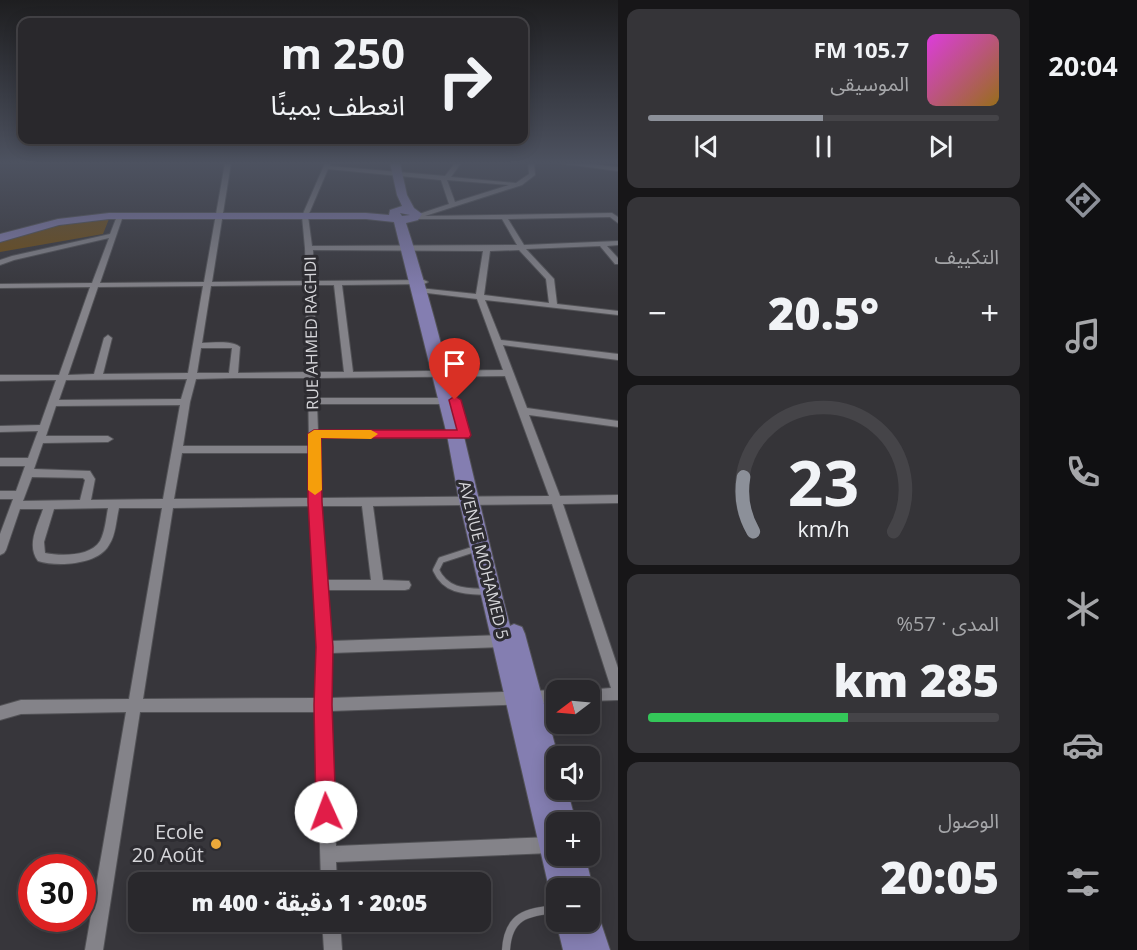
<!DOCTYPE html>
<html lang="ar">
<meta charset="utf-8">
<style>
body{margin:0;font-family:"Open Sans","Noto Sans Arabic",sans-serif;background:#353438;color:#f1f3f6;direction:rtl;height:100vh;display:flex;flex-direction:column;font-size:22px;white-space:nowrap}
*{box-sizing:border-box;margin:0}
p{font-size:20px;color:#a5a6a9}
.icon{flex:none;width:33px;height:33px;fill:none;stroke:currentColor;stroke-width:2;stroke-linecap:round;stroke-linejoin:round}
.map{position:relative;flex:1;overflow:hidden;direction:ltr}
.details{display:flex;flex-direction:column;gap:9px;padding:9px;background:#171618;width:411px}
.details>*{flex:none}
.hud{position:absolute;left:18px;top:18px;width:510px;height:126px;border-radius:12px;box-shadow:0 3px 15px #0003,0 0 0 2px #454448;direction:rtl;background:#29282c;color:#f1f3f6;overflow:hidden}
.needle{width:39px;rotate:254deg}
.buttons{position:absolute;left:546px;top:680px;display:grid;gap:12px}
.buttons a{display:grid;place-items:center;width:54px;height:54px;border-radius:12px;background:#29282c;box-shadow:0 3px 15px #0003,0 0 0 2px #454448;font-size:30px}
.speed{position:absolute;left:18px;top:854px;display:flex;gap:12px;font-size:30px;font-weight:700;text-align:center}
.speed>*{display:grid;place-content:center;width:78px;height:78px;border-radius:50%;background:#29282c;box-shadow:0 3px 15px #0003,0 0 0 2px #454448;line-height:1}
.speed .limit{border:9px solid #d22;background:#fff;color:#111}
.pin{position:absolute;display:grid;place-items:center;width:51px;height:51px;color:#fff;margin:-62px -26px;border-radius:50% 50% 50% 0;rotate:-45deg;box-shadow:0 0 6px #0007}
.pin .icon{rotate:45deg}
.me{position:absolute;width:66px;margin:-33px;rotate:358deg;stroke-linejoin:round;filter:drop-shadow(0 0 4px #0008)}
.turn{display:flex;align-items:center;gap:21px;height:126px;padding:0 24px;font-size:27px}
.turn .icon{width:78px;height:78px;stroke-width:2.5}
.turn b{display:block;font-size:42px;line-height:51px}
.big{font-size:45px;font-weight:800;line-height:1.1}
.details .widget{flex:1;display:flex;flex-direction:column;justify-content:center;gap:9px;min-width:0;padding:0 21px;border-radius:12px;background:#353438}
.details .dial{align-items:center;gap:0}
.dial svg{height:156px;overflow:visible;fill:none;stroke:#454448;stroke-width:7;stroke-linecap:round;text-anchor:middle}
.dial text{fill:#f1f3f6;stroke:none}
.song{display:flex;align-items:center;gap:18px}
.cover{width:72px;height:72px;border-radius:9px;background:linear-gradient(135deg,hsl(300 70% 55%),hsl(40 70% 35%))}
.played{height:6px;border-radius:3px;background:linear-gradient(90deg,#8c9099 50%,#454448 50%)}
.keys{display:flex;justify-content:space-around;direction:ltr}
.heat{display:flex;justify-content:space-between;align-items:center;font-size:33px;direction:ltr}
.charge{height:9px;border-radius:4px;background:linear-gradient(90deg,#34c759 57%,#454448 0)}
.trip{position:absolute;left:128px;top:872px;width:363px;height:60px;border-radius:12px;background:#29282c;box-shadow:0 3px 15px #0003,0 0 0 2px #454448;font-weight:800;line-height:60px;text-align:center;direction:rtl}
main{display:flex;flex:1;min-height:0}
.menu{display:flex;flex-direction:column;width:108px;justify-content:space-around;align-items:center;background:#101012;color:#a5a6a9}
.menu .icon{width:42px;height:42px}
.menu .selected{color:#8c9099}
.menu b{font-size:27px;color:#f1f3f6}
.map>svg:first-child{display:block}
.green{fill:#704d12}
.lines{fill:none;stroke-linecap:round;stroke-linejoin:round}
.lane-far1-casing{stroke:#525256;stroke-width:8}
.lane-casing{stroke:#525256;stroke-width:9}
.street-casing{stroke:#525256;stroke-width:2}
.primary-casing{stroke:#525256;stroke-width:2}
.lane-far1{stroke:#848389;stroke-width:6}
.lane{stroke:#848389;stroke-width:8}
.street{fill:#848389;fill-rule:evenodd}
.primary{fill:#847eb1;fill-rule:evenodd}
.route{fill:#e11d48;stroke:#92132f;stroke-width:1.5}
.slow{fill:#f59e0b}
.poi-dot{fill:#eca93a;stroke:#2d2c31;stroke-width:2}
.labels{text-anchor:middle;stroke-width:6;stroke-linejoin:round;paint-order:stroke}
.street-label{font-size:16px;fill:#d6d6da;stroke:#2d2c31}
.near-poi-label{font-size:20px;fill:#d6d6da;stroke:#2d2c31;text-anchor:end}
</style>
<main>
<nav class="menu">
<b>20:04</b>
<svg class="icon selected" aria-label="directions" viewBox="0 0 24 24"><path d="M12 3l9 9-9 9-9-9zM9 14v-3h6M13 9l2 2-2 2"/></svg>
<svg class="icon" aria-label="music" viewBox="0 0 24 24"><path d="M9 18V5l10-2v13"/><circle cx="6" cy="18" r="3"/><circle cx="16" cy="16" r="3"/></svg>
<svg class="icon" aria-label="phone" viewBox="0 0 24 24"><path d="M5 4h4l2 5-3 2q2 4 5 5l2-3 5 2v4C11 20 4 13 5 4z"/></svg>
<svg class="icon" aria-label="climate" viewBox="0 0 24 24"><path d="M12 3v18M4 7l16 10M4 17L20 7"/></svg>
<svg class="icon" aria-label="car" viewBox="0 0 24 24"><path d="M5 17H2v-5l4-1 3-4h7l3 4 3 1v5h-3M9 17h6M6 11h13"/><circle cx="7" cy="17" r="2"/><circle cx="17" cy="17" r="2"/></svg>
<svg class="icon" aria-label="filters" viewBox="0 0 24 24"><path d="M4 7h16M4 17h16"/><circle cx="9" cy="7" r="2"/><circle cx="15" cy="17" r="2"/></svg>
</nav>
<section class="details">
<div class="widget">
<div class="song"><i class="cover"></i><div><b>105.7 FM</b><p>الموسيقى</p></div></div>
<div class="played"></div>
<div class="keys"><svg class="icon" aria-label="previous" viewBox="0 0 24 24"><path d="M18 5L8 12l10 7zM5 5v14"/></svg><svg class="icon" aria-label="pause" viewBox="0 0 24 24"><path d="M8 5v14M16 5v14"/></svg><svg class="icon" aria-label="next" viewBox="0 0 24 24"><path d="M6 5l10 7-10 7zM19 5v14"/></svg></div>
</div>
<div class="widget"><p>التكييف</p>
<div class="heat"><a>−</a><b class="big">20.5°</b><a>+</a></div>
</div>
<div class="widget dial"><svg viewBox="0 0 100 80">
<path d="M14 69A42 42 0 1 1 86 69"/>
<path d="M14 69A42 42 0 0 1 9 41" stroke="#8c9099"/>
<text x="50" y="56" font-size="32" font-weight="700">23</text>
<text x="50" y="72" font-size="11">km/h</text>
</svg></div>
<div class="widget"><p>المدى · 57%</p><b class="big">285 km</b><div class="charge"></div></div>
<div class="widget"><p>الوصول</p><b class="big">20:05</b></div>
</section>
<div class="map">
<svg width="618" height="950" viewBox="0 0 618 950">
<rect width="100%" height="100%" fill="#37363b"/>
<!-- green -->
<polygon class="green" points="109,219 103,234 0,252 0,239 56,224"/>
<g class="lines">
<!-- lane-far1 casing -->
<g class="lane-far1-casing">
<path id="lane-far1" d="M475 549 441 560 436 570C446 592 466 591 487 592"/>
</g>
<!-- lane casing -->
<g class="lane-casing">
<path id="lane" d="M506 950C508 916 526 912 556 909"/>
</g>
<!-- street casing -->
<g class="street-casing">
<g id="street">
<path d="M225 163H231L212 282 306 281 305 248 302 216 325 163H331L330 166 445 176 455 163H461L451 177 516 183 529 174 528 163H534L535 175 522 185 425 216 612 213 618 217V223L610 217 508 219 524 245 618 241V245L607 246 618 258V264H615L600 246 526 249 554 279 557 304 618 311V315L485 300 501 340 618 354V360L503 345 527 408 618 421V427L529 415 560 496 618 495V503L563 504 618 668V700L590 701V690H586L611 688 552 504 373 506 383 580 409 581 411 585 409 589 405 590H327L331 641 503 635 508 637 509 641 508 645 503 647 331 653 330 698 556 690V703L330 711 336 846 551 837 556 839V851L551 853 336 862 337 882H321L316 712H140L103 950H85L126 712 21 714 0 720V706L21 700 129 699 162 508H119C116 520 116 535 109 545 98 565 57 567 38 561 26 545 38 525 43 509H20L6 550 4 553 0 555V534L13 499H0V491H16L25 466H0V458H28L38 431 0 432V426L40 425 56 380 0 381V375H59L90 287 0 288V284L92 283 109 238 14 260 0 265V260L12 256 110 234 117 216 120 214 123 216 100 283 204 282ZM328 169 441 180 449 204 416 215 412 217V219H502L517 245 312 246 308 216ZM447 180 509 185 455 202ZM313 250 483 251 476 294 419 288 415 290 419 292 477 299 503 370 353 372 342 285 424 284 428 282 424 280 314 281ZM519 250 546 279 549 303 484 295 490 251ZM306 285 307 372 238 373 240 347C230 340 215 343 202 343L211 286ZM314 285H334L344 372H316ZM203 286 188 373 103 374 112 338 108 335 104 338 94 374 68 375 98 287ZM201 348H232L229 373H197ZM505 376 549 496 320 498 318 437 465 438 470 435 465 432 318 431 317 404H446L451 401 446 398H317V378ZM234 378H308L309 446H183L190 402 196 379ZM187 379 181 399 59 400 66 380ZM180 405 163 499 91 500 95 479 90 471 34 469 43 443 108 442 113 439 108 436H46L56 406ZM182 453H309V498L174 499ZM32 477 83 478 85 480 80 500 23 501ZM310 506 318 647 316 698 143 699 173 508ZM321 506H362L371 580H326ZM108 508C106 519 105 532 100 541 90 557 60 556 45 553L44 542 54 509Z"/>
<polygon points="557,163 581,163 618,167 618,171"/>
<polygon points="322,921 340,921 342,950 324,950"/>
</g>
</g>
<!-- primary casing -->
<g class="primary-casing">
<g id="primary">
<path d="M390 163H400L407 195 414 208 422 214 418 220 406 223C449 355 475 492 510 626L514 624 522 627 525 634 558 756H556V789H567L576 822H556V855H585L593 888 590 897V888H556V900L553 898 549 888 459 500 447 435 394 222 366 219H109L59 225 0 242V234L58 219 109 213H366L389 215 390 210 402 206 397 195ZM400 213 410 215 402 216Z"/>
<polygon points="590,907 597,911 610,950 563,950 556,921 590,921"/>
</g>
</g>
<!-- lane-far1 -->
<use href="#lane-far1" class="lane-far1"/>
<!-- lane -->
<use href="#lane" class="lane"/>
<!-- street -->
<use href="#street" class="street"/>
<!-- primary -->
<use href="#primary" class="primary"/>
</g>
<!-- sky -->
<linearGradient id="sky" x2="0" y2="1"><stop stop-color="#1e1e20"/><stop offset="0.55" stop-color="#4d5260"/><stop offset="1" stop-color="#4d5260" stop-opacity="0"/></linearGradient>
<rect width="618" height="296" fill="url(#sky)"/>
<!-- route -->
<polygon class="route" points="455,396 461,400 471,435 469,438 321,438 322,502 333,647 332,705 336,812 333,819 326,822 319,819 316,812 314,705 316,647 308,502 308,434 314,430 457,430 449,400"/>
<!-- slow -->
<polygon class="slow" points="314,430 371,430 378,434 371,439 321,438 322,490 315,495 308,490 308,434"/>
<!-- markers -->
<circle class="poi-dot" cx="216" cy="844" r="6"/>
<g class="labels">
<!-- street labels -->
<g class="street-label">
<text transform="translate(311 333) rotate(-91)" y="6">RUE AHMED RACHDI</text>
<text transform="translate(484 560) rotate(76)" y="6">AVENUE MOHAMED 5</text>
</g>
<!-- near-poi labels -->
<g class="near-poi-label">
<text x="204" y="839">Ecole<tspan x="204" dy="23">20 Août</tspan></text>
</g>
</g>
</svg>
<div class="buttons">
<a><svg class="needle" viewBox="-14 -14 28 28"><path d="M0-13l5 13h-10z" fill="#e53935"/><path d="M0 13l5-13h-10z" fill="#a5a6a9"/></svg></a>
<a><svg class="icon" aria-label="sound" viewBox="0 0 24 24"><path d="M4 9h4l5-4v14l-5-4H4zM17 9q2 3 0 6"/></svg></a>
<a>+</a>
<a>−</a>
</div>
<div class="speed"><div class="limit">30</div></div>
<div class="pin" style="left:455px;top:400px;background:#d93025"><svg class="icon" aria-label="arrive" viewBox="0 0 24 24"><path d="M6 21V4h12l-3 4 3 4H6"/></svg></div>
<svg class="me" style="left:326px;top:812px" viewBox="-20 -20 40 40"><circle r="19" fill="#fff"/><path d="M0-13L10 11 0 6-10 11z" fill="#e11d48"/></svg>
<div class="trip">20:05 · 1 دقيقة · 400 m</div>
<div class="hud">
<div class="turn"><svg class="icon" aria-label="right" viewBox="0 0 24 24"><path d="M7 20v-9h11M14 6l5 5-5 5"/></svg><div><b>250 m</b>انعطف يمينًا</div></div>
</div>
</div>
</main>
